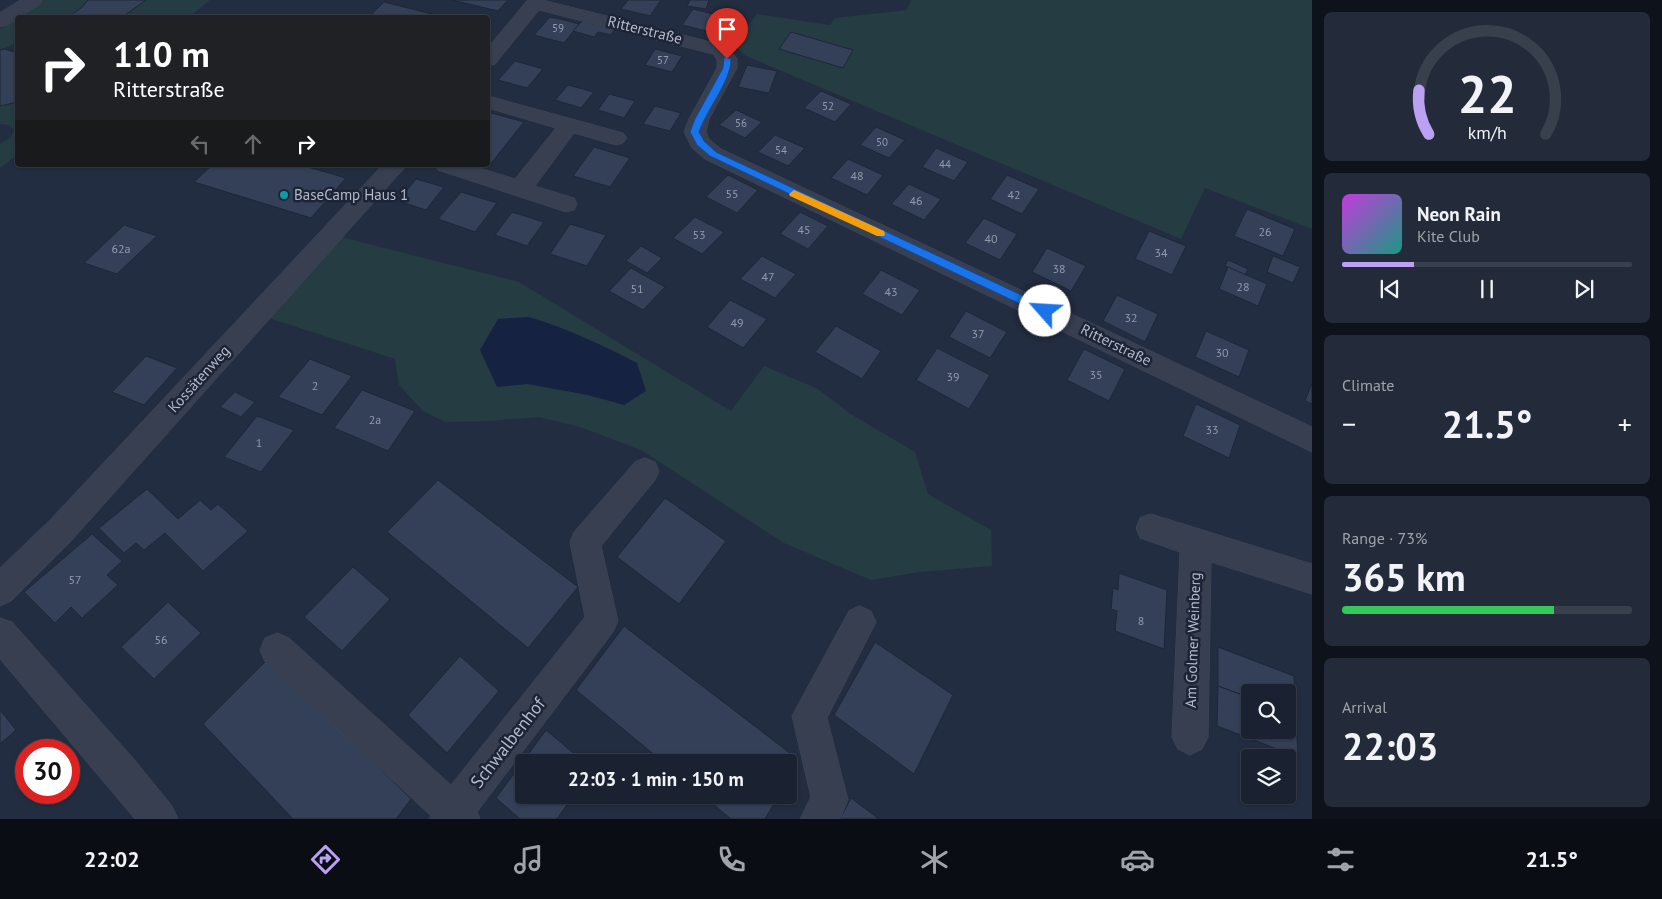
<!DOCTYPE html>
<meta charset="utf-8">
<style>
body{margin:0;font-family:"PT Sans",sans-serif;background:#232a39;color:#f1f3f6;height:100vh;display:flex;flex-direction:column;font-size:19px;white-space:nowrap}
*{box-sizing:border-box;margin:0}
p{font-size:16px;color:#9fa4ab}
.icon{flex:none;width:28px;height:28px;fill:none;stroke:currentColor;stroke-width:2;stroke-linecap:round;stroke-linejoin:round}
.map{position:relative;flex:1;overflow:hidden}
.side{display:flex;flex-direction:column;gap:12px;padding:12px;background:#0e131b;width:350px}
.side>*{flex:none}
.hud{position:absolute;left:15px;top:15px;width:475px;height:152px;border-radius:5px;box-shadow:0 1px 4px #0004,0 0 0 1px #383f4d;background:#202124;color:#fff;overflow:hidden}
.fabs{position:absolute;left:1241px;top:684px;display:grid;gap:10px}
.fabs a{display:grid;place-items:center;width:55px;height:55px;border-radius:5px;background:#1a2231;box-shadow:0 1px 4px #0004,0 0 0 1px #383f4d;font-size:25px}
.speed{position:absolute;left:15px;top:739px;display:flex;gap:10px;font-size:25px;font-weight:700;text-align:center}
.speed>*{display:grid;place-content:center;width:65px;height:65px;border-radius:50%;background:#1a2231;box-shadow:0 1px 4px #0004,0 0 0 1px #383f4d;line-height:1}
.speed .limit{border:8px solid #d22;background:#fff;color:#111}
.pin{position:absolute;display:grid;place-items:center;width:42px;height:42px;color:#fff;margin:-51px -21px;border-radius:50% 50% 50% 0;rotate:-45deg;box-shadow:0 0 5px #0007}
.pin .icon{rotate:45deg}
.me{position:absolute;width:55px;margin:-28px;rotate:296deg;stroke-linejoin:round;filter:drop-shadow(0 0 4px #0008)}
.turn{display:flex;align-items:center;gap:18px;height:105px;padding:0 15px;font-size:22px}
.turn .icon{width:65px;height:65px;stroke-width:2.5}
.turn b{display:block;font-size:35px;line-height:42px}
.lanes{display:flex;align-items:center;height:48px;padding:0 15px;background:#0003;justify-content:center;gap:25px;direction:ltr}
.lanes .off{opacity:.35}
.big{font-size:38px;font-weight:600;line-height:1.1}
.side .card{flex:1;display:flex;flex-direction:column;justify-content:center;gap:8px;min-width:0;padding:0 18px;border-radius:8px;background:#232a39}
.side .dial{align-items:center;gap:0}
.dial svg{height:130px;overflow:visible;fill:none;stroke:#383f4d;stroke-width:7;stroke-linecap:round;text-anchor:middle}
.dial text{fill:#f1f3f6;stroke:none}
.song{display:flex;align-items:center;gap:15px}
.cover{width:60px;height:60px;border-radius:8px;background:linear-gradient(135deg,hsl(290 70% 55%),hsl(170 70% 35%))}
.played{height:5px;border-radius:2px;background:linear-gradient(90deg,#bca0f2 25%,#383f4d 25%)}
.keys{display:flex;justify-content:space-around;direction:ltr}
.heat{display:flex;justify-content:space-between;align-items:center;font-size:28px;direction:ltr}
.charge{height:8px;border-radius:4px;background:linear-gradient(90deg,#34c759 73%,#383f4d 0)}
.trip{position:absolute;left:515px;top:754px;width:282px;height:50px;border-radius:5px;background:#1a2231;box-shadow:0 1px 4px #0004,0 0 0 1px #383f4d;font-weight:600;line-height:50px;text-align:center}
.menu{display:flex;height:80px;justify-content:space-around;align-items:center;background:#0a0e14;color:#9fa4ab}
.menu .icon{width:35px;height:35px}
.menu .active{color:#bca0f2}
.menu b{font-size:22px;color:#f1f3f6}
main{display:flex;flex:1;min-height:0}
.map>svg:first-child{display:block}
.green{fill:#253c42}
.water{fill:#152241}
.building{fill:#344058;stroke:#1e2638}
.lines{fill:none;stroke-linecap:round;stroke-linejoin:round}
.minor-casing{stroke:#41485a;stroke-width:1}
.minor{fill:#373f51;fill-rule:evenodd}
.route{fill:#1a73e8;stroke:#114b97}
.slow{fill:#f59e0b}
.culture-dot{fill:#0f9aa8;stroke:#1c2436;stroke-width:2}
.labels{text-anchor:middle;stroke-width:5;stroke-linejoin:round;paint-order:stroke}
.far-number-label{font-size:11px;fill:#929aad}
.number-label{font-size:12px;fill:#929aad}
.street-label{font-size:15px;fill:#b4bacc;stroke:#1c2436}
.poi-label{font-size:15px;fill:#b4bacc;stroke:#1c2436;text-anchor:start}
.near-street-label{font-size:18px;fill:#b4bacc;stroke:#1c2436}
</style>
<main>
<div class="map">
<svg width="1312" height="819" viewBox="0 0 1312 819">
<rect width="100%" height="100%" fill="#232d41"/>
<!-- green -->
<g class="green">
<polygon points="45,0 88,0 81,8 67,18 18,18"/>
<polygon points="146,0 210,0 189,17 154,17 150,15 137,15 134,17 121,18"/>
<polygon points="911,0 1312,0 1312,229 1205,188 1181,239 746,56 734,45 757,14 830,25 835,18 907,10"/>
<polygon points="18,18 17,43 0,50 0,29"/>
<polygon points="17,102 17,155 0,168 0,144 10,138 14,130 9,125 0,124 0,106"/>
<polygon points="341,237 519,282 731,411 764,366 818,389 849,413 915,452 928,494 991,530 992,566 919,572 871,580 784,543 641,450 580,427 539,417 489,421 445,422 423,411 399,385 395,359 269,318"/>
</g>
<!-- water -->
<path class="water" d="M529 317C567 328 602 345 637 363L646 391 624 405 588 395 527 384 497 387 480 350 498 319Z"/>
<!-- building -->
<g class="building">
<polygon points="88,0 146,0 121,18 67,18 81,8"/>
<polygon points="452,0 508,0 498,11"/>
<polygon points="628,0 661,0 650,16 621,9"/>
<polygon points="690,0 709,0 706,9 687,6"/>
<polygon points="384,2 448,18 368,18"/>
<polygon points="693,9 721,16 710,32 682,25"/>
<polygon points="550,17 564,20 579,24 564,43 534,35"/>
<polygon points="582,21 615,29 611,35 598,32 594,37 573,31"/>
<polygon points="791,32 853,50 843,68 779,49"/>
<polygon points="4,49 15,52 18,51 18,102 0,106 0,50"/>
<polygon points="655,49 682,56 672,72 645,65"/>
<polygon points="515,61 543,69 527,88 498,80"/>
<polygon points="747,65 777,71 769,93 738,87"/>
<polygon points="568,85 594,92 581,108 555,100"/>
<polygon points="821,91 851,104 835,122 804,108"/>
<polygon points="609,94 635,101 624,118 598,110"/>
<polygon points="655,106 681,113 670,131 643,124"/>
<polygon points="736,110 762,122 745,138 719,125"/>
<polygon points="488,112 524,122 489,166 484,165 488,165"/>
<polygon points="876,127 905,140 889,158 860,145"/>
<polygon points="775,135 805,148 788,166 758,152"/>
<polygon points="594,147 630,158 610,187 573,176"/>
<polygon points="936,148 968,162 954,181 922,167"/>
<polygon points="848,159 883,175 867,195 831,178"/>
<polygon points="212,165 301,165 346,178 311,218 194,182"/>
<polygon points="728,175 758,190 737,213 706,197"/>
<polygon points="1007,175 1039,189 1022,214 990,199"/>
<polygon points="416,179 444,187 426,210 398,201"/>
<polygon points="909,184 941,199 924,220 891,204"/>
<polygon points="461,192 497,203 475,232 438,219"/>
<polygon points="1247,209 1295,229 1283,256 1234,236"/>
<polygon points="512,212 544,222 527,246 495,235"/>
<polygon points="800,212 828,226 808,249 780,234"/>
<polygon points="695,217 724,232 702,254 673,238"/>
<polygon points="984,218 1017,234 1000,260 965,243"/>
<polygon points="570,224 606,235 587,266 550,254"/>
<polygon points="124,225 157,236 117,274 84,263"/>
<polygon points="1149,231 1186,246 1172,275 1135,259"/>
<polygon points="641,246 662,258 647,273 626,261"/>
<polygon points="1047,248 1086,266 1071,291 1032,272"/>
<polygon points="762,256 796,274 775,298 740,279"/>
<polygon points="1273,256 1300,267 1293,283 1267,272"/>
<polygon points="1228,260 1248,269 1245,275 1225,266"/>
<polygon points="1228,267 1267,284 1258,306 1219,289"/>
<polygon points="631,268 665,287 643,310 609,291"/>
<polygon points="881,270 920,290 902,315 862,294"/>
<polygon points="1117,295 1158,314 1145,342 1103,321"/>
<polygon points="730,300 767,319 743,348 707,327"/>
<polygon points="966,311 1007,332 990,358 949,337"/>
<polygon points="836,326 881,351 862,379 815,352"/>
<polygon points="1206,331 1249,350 1239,377 1195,357"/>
<polygon points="937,348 990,375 969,409 916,380"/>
<polygon points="1084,349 1125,369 1109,401 1067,380"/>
<polygon points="146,356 177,368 144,405 112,392"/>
<polygon points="310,359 352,376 322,415 278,397"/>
<polygon points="1312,383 1312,404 1305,401"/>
<polygon points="362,390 415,411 388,451 334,428"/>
<polygon points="235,392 255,402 241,417 220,407"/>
<polygon points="1196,404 1240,425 1229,458 1183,436"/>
<polygon points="257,416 294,430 261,472 224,457"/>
<polygon points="438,480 578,587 528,648 387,532"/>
<polygon points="147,489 178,519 200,500 211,510 218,504 248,531 203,571 165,533 144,550 136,543 124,553 99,528"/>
<polygon points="665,498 726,541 679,604 617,557"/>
<polygon points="92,534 122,561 107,575 118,585 82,618 71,607 55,623 24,592"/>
<polygon points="353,567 390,599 342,651 304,617"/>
<polygon points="1119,573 1167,590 1164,649 1115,631 1117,611 1111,609 1113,588 1118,590"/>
<polygon points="168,602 201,633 154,679 121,647"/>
<polygon points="624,626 799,760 789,778 789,762 663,762 576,690"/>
<polygon points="875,642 953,695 914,774 834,715"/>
<polygon points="1218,647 1294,676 1296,715 1288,712 1288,692 1250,692 1250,698 1218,686"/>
<polygon points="460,656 499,691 447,753 408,715"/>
<polygon points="268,659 411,799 396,819 293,819 203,724"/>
<polygon points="1218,686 1250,698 1250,730 1288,730 1288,712 1296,715 1298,757 1217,726"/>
<polygon points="0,710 16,730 0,744"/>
<polygon points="546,730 584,762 524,762 524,795 574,795 557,819 520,819 496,798"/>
<polygon points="702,795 779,795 765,819 731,819"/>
<polygon points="851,798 879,819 840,819"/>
</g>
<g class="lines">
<!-- minor casing -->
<g class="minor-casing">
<g id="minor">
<polygon points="21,0 43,0 40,4 7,25 0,27 0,13"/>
<polygon points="528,0 547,0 546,1 727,46 737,59 737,68 709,119 706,132 709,139 721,149 1312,427 1312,452 705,159 692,148 684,132 689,119 717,68 717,59 713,54 539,10 495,64 488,66 488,48"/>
<polygon points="488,96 623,133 627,138 623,143 616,145 574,133 535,186 574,198 577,204 574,210 566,212 438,170 435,165 470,165 515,179 556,128 488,108"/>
<polygon points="383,165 407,165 72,540 11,601 0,606 0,568 50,520"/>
<polygon points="645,458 655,462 659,471 655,480 601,546 618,621 613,632 477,812 480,819 429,819 431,816 265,662 260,650 265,638 277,633 289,638 451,785 585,617 570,542 574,532 635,462"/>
<polygon points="1151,514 1312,564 1312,594 1211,562 1208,737 1202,749 1190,755 1178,749 1172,737 1180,552 1140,538 1136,528 1140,518"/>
<polygon points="860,606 871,611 876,622 827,718 848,800 840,819 800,819 811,797 792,716 849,611"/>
<polygon points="0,618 12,622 133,758 172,806 178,819 135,819 0,659"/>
</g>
</g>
<!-- minor -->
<use href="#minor" class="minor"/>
</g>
<!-- route -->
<path class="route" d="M724 57 731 59C731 81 707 109 699 132L704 141 716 152 1049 308 1050 311 1049 314H1041L710 156 697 145 690 132 695 119 723 68Z"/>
<!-- slow -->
<polygon class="slow" points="794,190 884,231 885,234 884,236 877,236 790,196 789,194"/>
<!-- markers -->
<circle class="culture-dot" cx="284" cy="195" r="5"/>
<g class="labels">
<!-- far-number labels -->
<g class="far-number-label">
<text x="558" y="32">59</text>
<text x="663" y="64">57</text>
<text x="828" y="110">52</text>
<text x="741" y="127">56</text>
<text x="882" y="146">50</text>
<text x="781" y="154">54</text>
<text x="945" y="168">44</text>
</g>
<!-- number labels -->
<g class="number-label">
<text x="857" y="180">48</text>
<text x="732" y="198">55</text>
<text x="1014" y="199">42</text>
<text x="916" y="205">46</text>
<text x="804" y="234">45</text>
<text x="1265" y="236">26</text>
<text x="699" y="239">53</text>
<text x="991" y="243">40</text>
<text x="121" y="253">62a</text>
<text x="1161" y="257">34</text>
<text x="1059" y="273">38</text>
<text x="768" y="281">47</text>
<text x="1243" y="291">28</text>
<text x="637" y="293">51</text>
<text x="891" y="296">43</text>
<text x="1131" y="322">32</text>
<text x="737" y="327">49</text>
<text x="978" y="338">37</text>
<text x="1222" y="357">30</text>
<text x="1096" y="379">35</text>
<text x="953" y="381">39</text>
<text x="315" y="390">2</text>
<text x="375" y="424">2a</text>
<text x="1212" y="434">33</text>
<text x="259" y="447">1</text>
<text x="75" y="584">57</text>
<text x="1141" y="625">8</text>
<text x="161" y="644">56</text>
</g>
<!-- street labels -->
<g class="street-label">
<text transform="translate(645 30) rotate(14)" y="5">Ritterstraße</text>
<text transform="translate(1116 345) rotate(26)" y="5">Ritterstraße</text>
<text transform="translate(199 379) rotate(-48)" y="5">Kossätenweg</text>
<text transform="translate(1193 640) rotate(-88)" y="5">Am Golmer Weinberg</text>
</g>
<!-- poi labels -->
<g class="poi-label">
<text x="294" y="200">BaseCamp Haus 1</text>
</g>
<!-- near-street labels -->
<g class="near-street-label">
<text transform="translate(508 743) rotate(-52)" y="6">Schwalbenhof</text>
</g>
</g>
</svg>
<div class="fabs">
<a><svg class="icon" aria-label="search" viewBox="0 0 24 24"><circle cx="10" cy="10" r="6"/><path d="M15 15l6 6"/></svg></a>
<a><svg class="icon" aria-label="layers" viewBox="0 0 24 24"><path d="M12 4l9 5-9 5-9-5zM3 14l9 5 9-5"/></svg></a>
</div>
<div class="speed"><div class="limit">30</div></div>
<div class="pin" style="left:727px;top:59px;background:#d93025"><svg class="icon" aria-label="arrive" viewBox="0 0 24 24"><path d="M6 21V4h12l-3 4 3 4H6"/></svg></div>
<svg class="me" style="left:1045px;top:311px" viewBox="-20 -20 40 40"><circle r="19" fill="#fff"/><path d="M0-13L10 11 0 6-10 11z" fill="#1a73e8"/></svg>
<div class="trip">22:03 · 1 min · 150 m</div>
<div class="hud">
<div class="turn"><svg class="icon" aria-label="right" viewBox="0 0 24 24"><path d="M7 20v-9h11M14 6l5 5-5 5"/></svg><div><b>110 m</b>Ritterstraße</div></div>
<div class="lanes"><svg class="icon off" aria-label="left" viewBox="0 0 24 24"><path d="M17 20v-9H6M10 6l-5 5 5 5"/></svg><svg class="icon off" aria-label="ahead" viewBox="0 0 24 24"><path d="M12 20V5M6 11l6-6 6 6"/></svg><svg class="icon" aria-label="right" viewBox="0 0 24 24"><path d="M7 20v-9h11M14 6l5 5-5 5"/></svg></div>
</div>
</div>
<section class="side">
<div class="card dial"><svg viewBox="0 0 100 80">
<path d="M14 69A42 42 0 1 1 86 69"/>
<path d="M14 69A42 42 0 0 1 8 42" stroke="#bca0f2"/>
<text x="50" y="56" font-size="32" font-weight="700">22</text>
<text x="50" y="72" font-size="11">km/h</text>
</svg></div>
<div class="card">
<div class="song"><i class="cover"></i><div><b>Neon Rain</b><p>Kite Club</p></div></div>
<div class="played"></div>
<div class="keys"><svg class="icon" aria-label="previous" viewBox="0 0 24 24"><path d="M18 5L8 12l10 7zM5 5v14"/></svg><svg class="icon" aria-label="pause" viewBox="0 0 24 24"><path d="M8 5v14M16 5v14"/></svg><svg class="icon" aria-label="next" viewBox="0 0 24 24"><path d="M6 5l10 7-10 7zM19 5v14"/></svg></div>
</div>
<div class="card"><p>Climate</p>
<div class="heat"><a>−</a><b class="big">21.5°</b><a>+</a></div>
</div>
<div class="card"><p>Range · 73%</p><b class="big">365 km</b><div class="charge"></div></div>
<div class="card"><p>Arrival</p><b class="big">22:03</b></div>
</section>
</main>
<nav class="menu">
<b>22:02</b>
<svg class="icon active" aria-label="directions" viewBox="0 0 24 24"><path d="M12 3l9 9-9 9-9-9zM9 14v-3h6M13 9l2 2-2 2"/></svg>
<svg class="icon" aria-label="music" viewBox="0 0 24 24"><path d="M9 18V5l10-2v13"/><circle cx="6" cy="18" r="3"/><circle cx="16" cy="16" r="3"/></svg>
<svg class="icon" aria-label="phone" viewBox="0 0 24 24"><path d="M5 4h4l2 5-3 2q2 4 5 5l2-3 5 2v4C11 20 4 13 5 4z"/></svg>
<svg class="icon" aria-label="climate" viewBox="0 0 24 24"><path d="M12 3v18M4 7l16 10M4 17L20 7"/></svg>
<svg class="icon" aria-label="car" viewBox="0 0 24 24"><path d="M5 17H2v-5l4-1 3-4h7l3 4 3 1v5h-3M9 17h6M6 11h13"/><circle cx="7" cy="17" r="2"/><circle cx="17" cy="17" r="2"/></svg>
<svg class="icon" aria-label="filters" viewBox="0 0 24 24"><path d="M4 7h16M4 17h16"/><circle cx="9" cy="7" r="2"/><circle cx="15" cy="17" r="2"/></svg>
<b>21.5°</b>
</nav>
